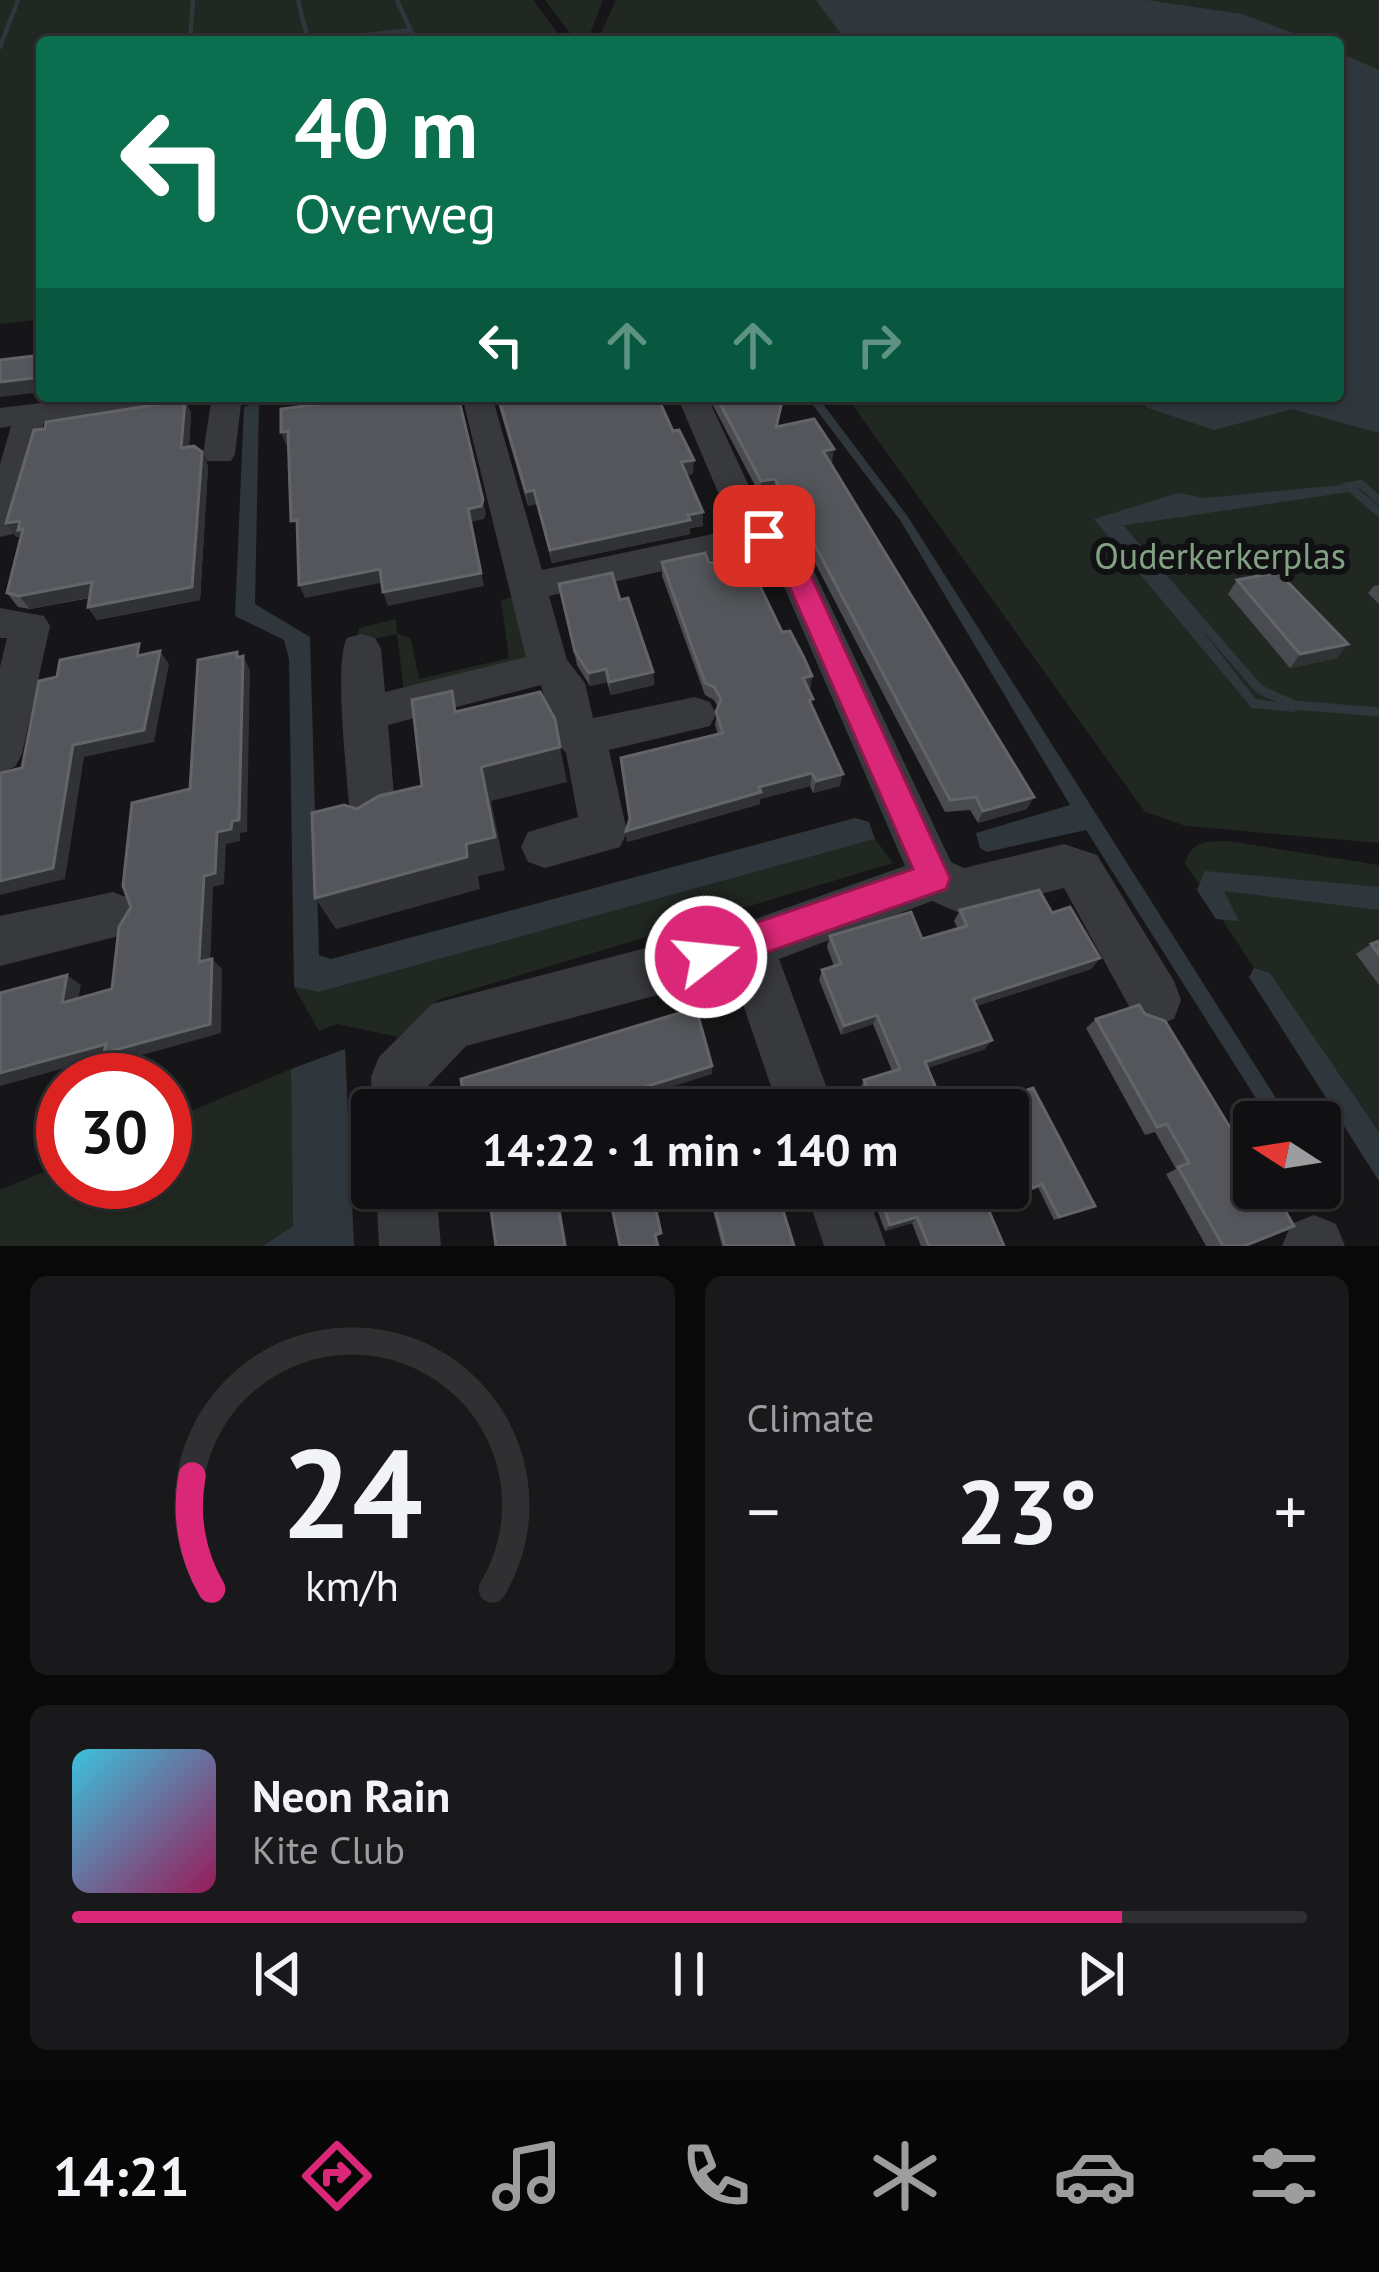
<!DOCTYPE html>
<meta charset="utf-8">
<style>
body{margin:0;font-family:"PT Sans",sans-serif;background:#19191b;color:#f1f3f6;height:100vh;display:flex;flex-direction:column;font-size:45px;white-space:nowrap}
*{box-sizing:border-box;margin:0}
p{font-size:39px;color:#9c9d9f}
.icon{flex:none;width:66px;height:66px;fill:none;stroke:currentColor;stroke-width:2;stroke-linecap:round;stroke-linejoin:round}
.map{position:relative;height:1246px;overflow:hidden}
.sheet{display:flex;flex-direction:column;gap:30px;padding:30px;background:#09090a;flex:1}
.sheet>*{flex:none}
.top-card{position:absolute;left:36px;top:36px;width:1308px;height:366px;border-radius:12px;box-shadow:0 3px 9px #0004,0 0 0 3px #303032;background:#0b6e4f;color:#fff;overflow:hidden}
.needle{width:78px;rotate:282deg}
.fabs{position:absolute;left:1233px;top:1101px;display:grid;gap:24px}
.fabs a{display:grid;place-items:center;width:108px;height:108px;border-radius:12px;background:#101012;box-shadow:0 3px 9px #0004,0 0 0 3px #303032;font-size:60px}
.speed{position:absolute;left:36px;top:1053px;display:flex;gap:24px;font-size:60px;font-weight:700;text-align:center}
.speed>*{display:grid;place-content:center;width:156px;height:156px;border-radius:50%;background:#101012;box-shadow:0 3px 9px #0004,0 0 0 3px #303032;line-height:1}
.speed .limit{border:18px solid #d22;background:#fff;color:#111}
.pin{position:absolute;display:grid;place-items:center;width:102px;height:102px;color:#fff;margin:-51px;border-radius:24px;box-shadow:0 6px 18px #0006}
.me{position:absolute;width:132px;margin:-66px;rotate:74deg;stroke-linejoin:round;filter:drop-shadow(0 0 9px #0008)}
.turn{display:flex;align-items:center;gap:42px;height:252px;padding:0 60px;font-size:54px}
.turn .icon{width:156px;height:156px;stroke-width:2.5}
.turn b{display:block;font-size:84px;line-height:102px}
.lanes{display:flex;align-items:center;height:114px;padding:0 60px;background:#0003;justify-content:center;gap:60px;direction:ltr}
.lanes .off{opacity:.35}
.big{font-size:90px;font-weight:700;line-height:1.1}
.sheet .tile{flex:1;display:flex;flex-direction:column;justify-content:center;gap:18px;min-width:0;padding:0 42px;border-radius:18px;background:#19191b}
.sheet .dial{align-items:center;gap:0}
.dial svg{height:312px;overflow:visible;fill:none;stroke:#303032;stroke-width:7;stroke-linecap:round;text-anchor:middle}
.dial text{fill:#f1f3f6;stroke:none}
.song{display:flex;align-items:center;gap:36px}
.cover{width:144px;height:144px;border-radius:18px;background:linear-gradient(135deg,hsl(190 70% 55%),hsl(330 70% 35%))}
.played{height:12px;border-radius:6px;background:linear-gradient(90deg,#db2777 85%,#303032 85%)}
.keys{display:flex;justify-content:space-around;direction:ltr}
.heat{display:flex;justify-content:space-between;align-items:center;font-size:66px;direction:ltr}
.sheet .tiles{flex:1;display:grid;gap:30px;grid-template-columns:1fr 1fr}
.tile:last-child{grid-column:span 2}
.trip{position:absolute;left:351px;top:1089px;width:678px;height:120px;border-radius:12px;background:#101012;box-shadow:0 3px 9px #0004,0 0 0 3px #303032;font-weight:700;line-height:120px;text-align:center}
.menu{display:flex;height:192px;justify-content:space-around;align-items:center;background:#060607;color:#9c9d9f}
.menu .icon{width:84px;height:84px}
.menu .active{color:#db2777}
.menu b{font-size:54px;color:#f1f3f6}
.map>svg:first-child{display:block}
.green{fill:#212822}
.water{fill:#2f373d}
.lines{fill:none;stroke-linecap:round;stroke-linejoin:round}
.stream-far2{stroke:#2f373d;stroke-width:4.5}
.stream-far1{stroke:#2f373d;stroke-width:8}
.stream{stroke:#2f373d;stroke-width:9}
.minor{fill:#38393d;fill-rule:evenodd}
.wall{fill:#4a4b50}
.shaded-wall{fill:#313235}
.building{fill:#54565b;stroke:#626469;stroke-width:3}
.route{fill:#db2777;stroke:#8e194d;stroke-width:3}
.labels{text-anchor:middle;stroke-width:12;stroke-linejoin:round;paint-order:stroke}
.park-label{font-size:36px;fill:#82a183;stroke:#111113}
</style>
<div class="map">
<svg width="1379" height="1246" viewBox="0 0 1379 1246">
<rect width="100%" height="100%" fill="#161618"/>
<!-- green -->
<g class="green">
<polygon points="0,0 533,0 564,42 42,42 42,319 0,324"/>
<polygon points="545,0 603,0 587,42 577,42"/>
<polygon points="616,0 1379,0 1379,843 1186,826 1145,812 846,396 1338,396 1338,42 597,42"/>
<polygon points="517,596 527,655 523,662 404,691 397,634 357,642 359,628 396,619 397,633 411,639 419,679 509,658 501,600"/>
<polygon points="875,839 893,863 440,999 398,1037 337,1024 319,1031 294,987 319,992"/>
<path d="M1228 841 1379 865V1132L1270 973 1254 968 1185 863C1192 840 1206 842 1228 841Z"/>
<polygon points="291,1069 293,1226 263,1246 0,1246 0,1190 63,1164 63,1182 165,1182 165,1122"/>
</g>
<!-- water -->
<g class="water">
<polygon points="816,0 1147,0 1242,14 1316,42 847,42"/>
<polygon points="1338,52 1379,70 1379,433 1292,409 1214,430 1148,408 1135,396 1338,396"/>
<polygon points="806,396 817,396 908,517 1291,1122 1271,1122 1086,830 987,852 980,848 976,833 1070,805 900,520"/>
<polygon points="259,402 255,604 310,637 319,955 331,959 855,818 869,822 875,839 319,992 294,987 289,659 284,640 235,616 244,407"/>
<polygon points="1352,484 1379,506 1379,518 1349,492 1120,526 1256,699 1290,704 1296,712 1252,708 1094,519 1178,493 1205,498"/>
<polygon points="1205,871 1379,887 1379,910 1224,891 1239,921 1216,919 1197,890"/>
<polygon points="1254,968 1270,973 1379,1132 1379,1181 1249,977"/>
<polygon points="345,1049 354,1246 263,1246 293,1226 291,1069"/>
</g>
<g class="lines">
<!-- stream-far2 -->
<g class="stream-far2">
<polyline points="298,0 308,40"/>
<polyline points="397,0 416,42"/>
<polyline points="190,42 193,0"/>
<polyline points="308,42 411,30"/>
<polyline points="0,47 18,0"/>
</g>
<!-- stream-far1 -->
<g class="stream-far1">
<polyline points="1344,487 1361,484 1379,500"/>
<polyline points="1113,519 1141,552"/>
</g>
<!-- stream -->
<polyline class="stream" points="1138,549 1259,689 1294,705 1379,712"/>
<!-- minor -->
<g class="minor">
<polygon points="98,396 186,396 171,405 44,422 18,525 13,534 0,537 0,464 11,426 0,428 0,408"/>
<polygon points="212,396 242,396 235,454 231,461 207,461 203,454"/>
<path d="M462 396H492L542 570 741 528 723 504 677 396H707L755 499 812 567 951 862 964 868 1064 844 1097 855 1174 981 1181 1000 1174 1019 1155 1026 1136 1019 1064 888 962 914 932 901 779 959 835 1110H779L733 975 466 1046 427 1087 429 1110H373L371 1077 379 1057 432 1004 749 921 905 866 778 573 759 550 549 596 567 660 585 683 593 718 695 697 710 702 716 714 710 726 609 750 627 832 620 847 545 868 528 862 521 847 528 832 578 817 566 753 554 739 541 685 388 725 396 818 389 832 373 838 357 832 350 818C348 782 333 663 347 638L361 634 375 638 381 649 385 692 526 657Z"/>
<polygon points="0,608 44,616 50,626 22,754 15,767 0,772 0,667 7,638 0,638"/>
<polygon points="113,892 131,899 138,916 131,933 0,966 0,916"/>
<polygon points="376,1188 436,1188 441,1246 379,1246"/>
<polygon points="805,1188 865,1188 886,1246 824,1246"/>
<polygon points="1314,1215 1336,1224 1345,1246 1282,1246 1291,1224"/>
</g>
</g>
<!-- wall -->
<g class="wall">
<polygon points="496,396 657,396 693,474 687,475 703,526 690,528 690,534 552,563 536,504 528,506"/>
<polygon points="708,396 775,396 781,406 778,426 832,463 830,463 1027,809 978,823 970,810 945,812 816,565 774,492 760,495"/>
<polygon points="185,400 191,413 189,446 202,452 208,466 200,600 97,620 88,607 90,598 30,609 18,607 7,593 21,536 16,537 6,523"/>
<polygon points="662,562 709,563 782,632 812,676 810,689 808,689 812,705 840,786 813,793 810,786 760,799 760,804 627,842 626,831 718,734 715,725 718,707 714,700 705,695 662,576"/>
<polygon points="1237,580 1337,658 1290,668 1228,594"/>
<polygon points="559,584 620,600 653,672 654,685 611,695 607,682 590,686 577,665"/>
<polygon points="1379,585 1379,604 1368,593 1374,586"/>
<polygon points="960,910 1052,913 1100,958 1091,969 976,1006 985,1049 927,1068 941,1100 867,1107 860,1089 864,1080 892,1071 873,1024 841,1035 819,980 822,970 834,966 827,947 830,936 922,939 958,929 954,921"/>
<polygon points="1379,941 1379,985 1356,954 1371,944"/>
<polygon points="1096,1019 1254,1188 1281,1204 1244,1246 1206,1246 1166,1174 1176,1169 1155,1132 1145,1135 1086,1028"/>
<polygon points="1033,1088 1095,1206 1054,1220 1038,1187 1028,1191 1015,1163 1010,1165 1008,1161 1008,1110 988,1110 987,1107 990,1103"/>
<polygon points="707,1188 776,1188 794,1246 722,1246"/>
<polygon points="878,1191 1004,1246 921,1246 912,1223 885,1231 873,1198"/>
</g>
<!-- shaded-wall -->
<g class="shaded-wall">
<polygon points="42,377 42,392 0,397 0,382"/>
<polygon points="185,400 191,413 188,461 181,448"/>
<polygon points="288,431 293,444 286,445 281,432"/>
<polygon points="834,449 832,463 821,465 823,451"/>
<polygon points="202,452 208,466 200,600 97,620 88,607"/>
<polygon points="694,460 693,474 681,476 681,462"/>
<polygon points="775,479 774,492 760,495 761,481"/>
<polygon points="534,490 536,504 528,506 526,492"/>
<polygon points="483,500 486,514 484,519 471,522 484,586 388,606 383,592 468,509"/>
<polygon points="703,512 703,526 690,528 690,534 552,563 550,550"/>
<polygon points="20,521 30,534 16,537 6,523"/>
<polygon points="380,569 385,582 305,598 299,585"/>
<polygon points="92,582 102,595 30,609 19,596"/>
<polygon points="1348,644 1337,658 1290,668 1300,654"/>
<polygon points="160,651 169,664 154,742 84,757 65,879 0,895 0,881 73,745"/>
<polygon points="237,652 243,662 243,656 250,670 247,832 240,833 240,841 226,844 224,884 213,887 210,973 199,962 204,876 217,832 232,821"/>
<polygon points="606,669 607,682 590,686 589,673"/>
<polygon points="653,672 654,685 611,695 609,682"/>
<polygon points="812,676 810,689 801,691 803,678"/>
<polygon points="560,747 567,782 491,801 505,870 478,876 480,889 336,929 315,898 466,844 481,767"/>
<polygon points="812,773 810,786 760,799 760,804 627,842 626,831 759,787"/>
<polygon points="843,774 840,786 813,793 816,781"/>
<polygon points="1034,797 1027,809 978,823 983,811"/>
<polygon points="1100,958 1091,969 967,1009 973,999"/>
<polygon points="212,959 222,969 221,1033 117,1062 108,1056 0,1086 0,1073"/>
<polygon points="67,975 81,985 76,1012 62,1003"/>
<polygon points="877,1015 873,1024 841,1035 844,1026"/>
<polygon points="992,1040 985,1049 919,1071 925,1062"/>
<polygon points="712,1066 712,1074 599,1110 571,1110"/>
<polygon points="555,1188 557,1188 567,1246 565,1246"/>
<polygon points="917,1217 912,1223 885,1231 890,1225"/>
</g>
<!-- building -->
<g class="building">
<polygon points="42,355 42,377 0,382 0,360"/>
<polygon points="382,396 458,396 483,500 481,506 468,509 481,573 383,592 380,569 299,585 297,520 291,521 288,431 281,432 281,409"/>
<polygon points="498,396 657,396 673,431 679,430 694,460 681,462 703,512 688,515 690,520 550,550 534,490 526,492"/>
<polygon points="716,396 775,396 781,406 776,427 814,419 834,449 823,451 1034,797 983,811 976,797 950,800 818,551 775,479 761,481"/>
<polygon points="185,400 181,448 194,446 202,452 192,587 88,607 92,582 19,596 7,593 23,529 18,530 20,521 6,523 34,430 45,429 46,422"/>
<polygon points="705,553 709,563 745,555 782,632 790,631 804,658 812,676 803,678 813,699 809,700 843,774 816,781 812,773 759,787 761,792 626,831 630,819 621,758 723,733 716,712 721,699 714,687 705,683 662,562"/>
<polygon points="1278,572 1348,644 1300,654 1237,580"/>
<polygon points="612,573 620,600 628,598 653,672 609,682 606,669 589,673 575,652 559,584"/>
<polygon points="139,644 137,656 160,651 144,730 73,745 53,868 0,881 0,773 22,768 39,681 57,677 60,660"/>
<polygon points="237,652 237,658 243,656 239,820 232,821 231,829 217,832 215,873 204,876 199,962 212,959 210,1024 104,1053 106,1044 0,1073 0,993 67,975 62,1003 112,989 119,927 131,907 123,886 132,803 190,789 198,660"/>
<polygon points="452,691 455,712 540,692 555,719 560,747 481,767 495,837 466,844 467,857 315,898 312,813 344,805 357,809 379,796 422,786 412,700"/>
<polygon points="1039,890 1052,913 1070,907 1100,958 973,999 992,1040 925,1062 941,1100 933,1102 936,1110 857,1110 874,1105 864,1080 900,1069 877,1015 844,1026 822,970 841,964 830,936 911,912 922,939 967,926 960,910"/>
<polygon points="1379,941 1379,955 1371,944"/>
<polygon points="1139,1005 1145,1014 1165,1021 1254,1167 1254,1188 1280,1188 1288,1201 1281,1204 1294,1226 1244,1246 1223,1246 1178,1167 1189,1163 1167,1124 1157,1127 1096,1019"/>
<polygon points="696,1008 712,1066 571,1110 465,1110 461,1079"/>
<polygon points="1033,1088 1095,1206 1059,1217 1042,1184 1033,1188 1020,1160 1014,1162 1008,1147 1008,1110 993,1110 990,1103"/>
<polygon points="488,1188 555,1188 565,1246 496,1246"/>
<polygon points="608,1188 651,1188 661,1233 655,1235 658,1246 620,1246"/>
<polygon points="709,1188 776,1188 794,1246 725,1246"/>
<polygon points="888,1188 979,1188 1004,1246 929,1246 917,1217 890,1225 878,1191"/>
</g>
<!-- route -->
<polygon class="route" points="764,527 773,529 807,567 950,878 946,889 706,974 694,969 689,957 694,944 913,869 783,572 751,536"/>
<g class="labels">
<!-- park labels -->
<g class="park-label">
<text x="1220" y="569">Ouderkerkerplas</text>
</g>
</g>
</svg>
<div class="fabs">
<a><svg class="needle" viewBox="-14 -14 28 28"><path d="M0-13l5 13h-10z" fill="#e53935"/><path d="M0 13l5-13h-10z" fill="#9c9d9f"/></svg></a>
</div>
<div class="speed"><div class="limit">30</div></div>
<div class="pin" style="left:764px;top:536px;background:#d93025"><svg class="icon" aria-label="arrive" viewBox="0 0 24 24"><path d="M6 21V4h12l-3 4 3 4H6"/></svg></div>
<svg class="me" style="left:706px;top:957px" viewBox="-20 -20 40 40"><circle r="17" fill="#db2777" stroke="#fff" stroke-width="3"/><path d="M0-11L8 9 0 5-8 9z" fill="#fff"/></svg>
<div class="trip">14:22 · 1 min · 140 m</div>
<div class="top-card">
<div class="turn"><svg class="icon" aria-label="left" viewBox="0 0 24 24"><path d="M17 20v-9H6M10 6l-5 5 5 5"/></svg><div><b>40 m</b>Overweg</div></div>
<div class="lanes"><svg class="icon" aria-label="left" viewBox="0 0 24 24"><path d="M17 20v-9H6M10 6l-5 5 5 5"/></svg><svg class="icon off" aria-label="ahead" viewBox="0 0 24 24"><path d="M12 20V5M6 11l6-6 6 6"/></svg><svg class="icon off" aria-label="ahead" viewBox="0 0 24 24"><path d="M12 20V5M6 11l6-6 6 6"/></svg><svg class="icon off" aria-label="right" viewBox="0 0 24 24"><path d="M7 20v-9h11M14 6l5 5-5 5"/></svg></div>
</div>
</div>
<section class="sheet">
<div class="tiles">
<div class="tile dial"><svg viewBox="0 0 100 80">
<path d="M14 69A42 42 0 1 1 86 69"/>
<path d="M14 69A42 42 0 0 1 9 40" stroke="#db2777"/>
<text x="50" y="56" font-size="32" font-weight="700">24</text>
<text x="50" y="72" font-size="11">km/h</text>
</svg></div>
<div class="tile"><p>Climate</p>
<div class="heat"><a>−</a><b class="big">23°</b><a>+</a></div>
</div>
<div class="tile">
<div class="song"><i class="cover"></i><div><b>Neon Rain</b><p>Kite Club</p></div></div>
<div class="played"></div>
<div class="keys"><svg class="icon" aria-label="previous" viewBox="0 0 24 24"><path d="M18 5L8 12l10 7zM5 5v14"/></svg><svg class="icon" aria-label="pause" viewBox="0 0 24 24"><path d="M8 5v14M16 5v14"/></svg><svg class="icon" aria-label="next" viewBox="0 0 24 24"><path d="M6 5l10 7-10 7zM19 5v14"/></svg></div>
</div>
</div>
</section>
<nav class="menu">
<b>14:21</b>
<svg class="icon active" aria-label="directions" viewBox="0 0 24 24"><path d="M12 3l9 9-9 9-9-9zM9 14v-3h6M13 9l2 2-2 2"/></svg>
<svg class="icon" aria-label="music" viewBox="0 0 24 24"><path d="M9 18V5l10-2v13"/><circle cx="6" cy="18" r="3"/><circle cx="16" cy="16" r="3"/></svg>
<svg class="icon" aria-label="phone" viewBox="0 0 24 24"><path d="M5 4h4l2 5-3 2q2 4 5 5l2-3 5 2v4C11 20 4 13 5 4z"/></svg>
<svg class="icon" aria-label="climate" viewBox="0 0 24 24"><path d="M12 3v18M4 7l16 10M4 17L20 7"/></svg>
<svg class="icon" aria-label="car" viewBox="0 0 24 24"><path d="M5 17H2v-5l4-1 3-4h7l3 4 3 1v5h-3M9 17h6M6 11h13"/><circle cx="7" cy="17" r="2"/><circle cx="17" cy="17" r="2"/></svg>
<svg class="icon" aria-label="filters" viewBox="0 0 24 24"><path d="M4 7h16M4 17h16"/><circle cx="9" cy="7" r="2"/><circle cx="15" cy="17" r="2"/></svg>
</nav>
